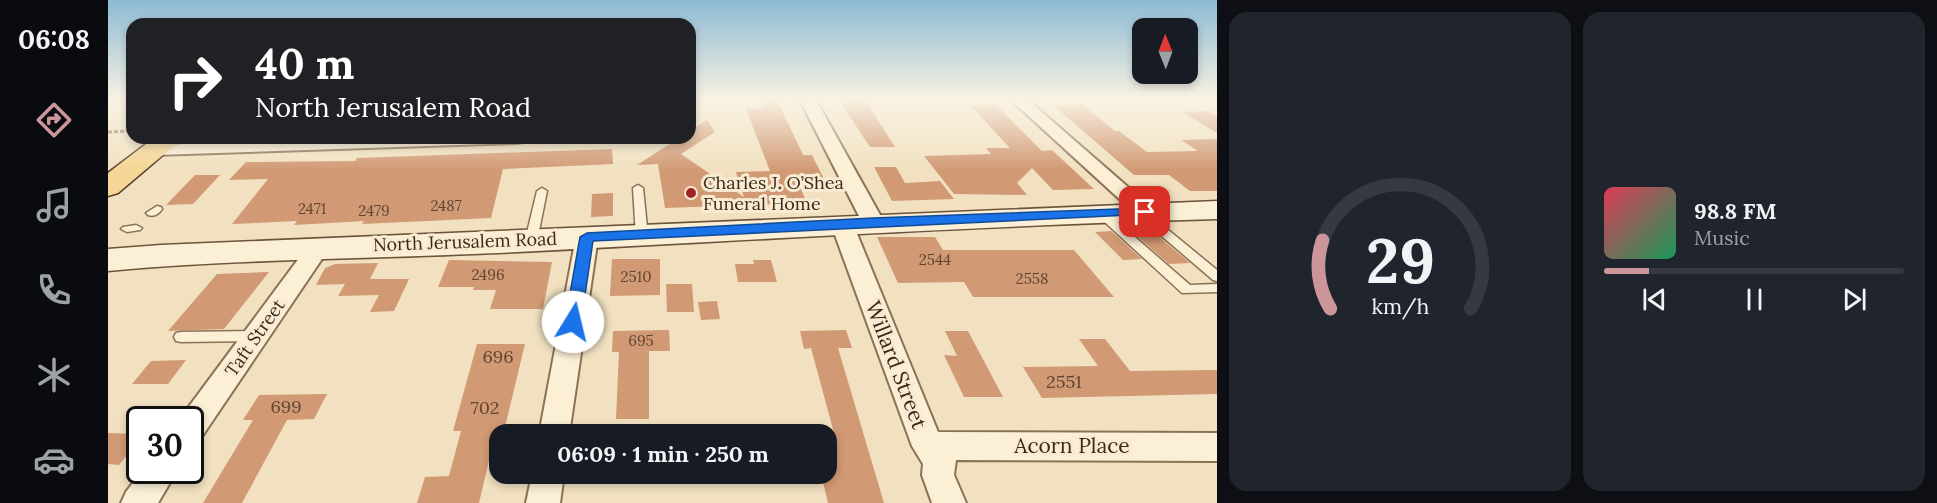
<!DOCTYPE html>
<meta charset="utf-8">
<style>
body{margin:0;font-family:Lora,serif;background:#20242c;color:#f1f3f6;height:100vh;display:flex;flex-direction:column;font-size:22px;white-space:nowrap}
*{box-sizing:border-box;margin:0}
p{font-size:20px;color:#9ea1a6}
.icon{flex:none;width:33px;height:33px;fill:none;stroke:currentColor;stroke-width:2;stroke-linecap:round;stroke-linejoin:round}
.map{position:relative;flex:1;overflow:hidden}
.drawer{display:flex;flex-direction:column;gap:12px;padding:12px;background:#0d0f14;width:720px}
.drawer>*{flex:none}
.hud{position:absolute;left:18px;top:18px;width:570px;height:126px;border-radius:18px;box-shadow:0 3px 9px #0003;background:#202124;color:#fff;overflow:hidden}
.needle{width:39px;rotate:359deg}
.tools{position:absolute;left:1024px;top:18px;display:grid;gap:12px}
.tools a{display:grid;place-items:center;width:66px;height:66px;border-radius:12px;background:#171b24;box-shadow:0 3px 9px #0003;font-size:30px}
.speed{position:absolute;left:18px;top:406px;display:flex;gap:12px;font-size:30px;font-weight:700;text-align:center}
.speed>*{display:grid;place-content:center;width:78px;height:78px;border-radius:50%;background:#171b24;box-shadow:0 3px 9px #0003;line-height:1}
.speed .limit{border:3px solid #111;border-radius:9px;background:#fff;color:#111}
.pin{position:absolute;display:grid;place-items:center;width:51px;height:51px;color:#fff;margin:-26px;border-radius:12px;box-shadow:0 3px 9px #0006}
.me{position:absolute;width:66px;margin:-33px;rotate:9deg;stroke-linejoin:round;filter:drop-shadow(0 0 4px #0008)}
.turn{display:flex;align-items:center;gap:21px;height:126px;padding:0 30px;font-size:27px}
.turn .icon{width:78px;height:78px;stroke-width:2.5}
.turn b{display:block;font-size:42px;line-height:51px}
.drawer .widget{flex:1;display:flex;flex-direction:column;justify-content:center;gap:9px;min-width:0;padding:0 21px;border-radius:18px;background:#20242c}
.drawer .dial{align-items:center;gap:0}
.dial svg{height:156px;overflow:visible;fill:none;stroke:#363941;stroke-width:7;stroke-linecap:round;text-anchor:middle}
.dial text{fill:#f1f3f6;stroke:none}
.song{display:flex;align-items:center;gap:18px}
.cover{width:72px;height:72px;border-radius:9px;background:linear-gradient(135deg,hsl(350 70% 55%),hsl(150 70% 35%))}
.played{height:6px;border-radius:3px;background:linear-gradient(90deg,#cc9599 15%,#363941 15%)}
.keys{display:flex;justify-content:space-around;direction:ltr}
.drawer .tiles{flex:1;display:grid;gap:12px;grid-template-columns:repeat(2,1fr)}
.trip{position:absolute;left:381px;top:424px;width:348px;height:60px;border-radius:18px;background:#171b24;box-shadow:0 3px 9px #0003;font-weight:700;line-height:60px;text-align:center}
main{display:flex;flex:1;min-height:0}
.menu{display:flex;flex-direction:column;width:108px;justify-content:space-around;align-items:center;background:#090b0e;color:#9ea1a6}
.menu .icon{width:42px;height:42px}
.menu .current{color:#cc9599}
.menu b{font-size:27px;color:#f1f3f6}
.map>svg:first-child{display:block}
.building{fill:#d19974}
.lines{fill:none;stroke-linecap:round;stroke-linejoin:round}
.lane-casing{stroke:#8b7257;stroke-width:3}
.street-casing{stroke:#8b7257;stroke-width:4}
.secondary-casing{stroke:#6d533a;stroke-width:3}
.primary-casing{stroke:#59402c;stroke-width:3}
.path{stroke:#8b7257;stroke-width:3;stroke-dasharray:4 2;stroke-linecap:butt}
.lane{fill:#fbefd5;fill-rule:evenodd}
.street{fill:#fbefd5;fill-rule:evenodd}
.secondary{fill:#fbefd5;fill-rule:evenodd}
.primary{fill:#f6d696;fill-rule:evenodd}
.route{fill:#1a73e8;stroke:#114b97;stroke-width:1.5}
.poi-dot{fill:#9e2327;stroke:#f8ebd1;stroke-width:2}
.labels{text-anchor:middle;stroke-width:6;stroke-linejoin:round;paint-order:stroke}
.number-label{font-size:15px;fill:#604632}
.poi-label{font-size:18px;fill:#3a2a1c;stroke:#f8ebd1;text-anchor:start}
.street-label{font-size:18px;fill:#3a2a1c;stroke:#f8ebd1}
.near-number-label{font-size:18px;fill:#604632}
.near-street-label{font-size:21px;fill:#3a2a1c;stroke:#f8ebd1}
</style>
<main>
<nav class="menu">
<b>06:08</b>
<svg class="icon current" aria-label="directions" viewBox="0 0 24 24"><path d="M12 3l9 9-9 9-9-9zM9 14v-3h6M13 9l2 2-2 2"/></svg>
<svg class="icon" aria-label="music" viewBox="0 0 24 24"><path d="M9 18V5l10-2v13"/><circle cx="6" cy="18" r="3"/><circle cx="16" cy="16" r="3"/></svg>
<svg class="icon" aria-label="phone" viewBox="0 0 24 24"><path d="M5 4h4l2 5-3 2q2 4 5 5l2-3 5 2v4C11 20 4 13 5 4z"/></svg>
<svg class="icon" aria-label="climate" viewBox="0 0 24 24"><path d="M12 3v18M4 7l16 10M4 17L20 7"/></svg>
<svg class="icon" aria-label="car" viewBox="0 0 24 24"><path d="M5 17H2v-5l4-1 3-4h7l3 4 3 1v5h-3M9 17h6M6 11h13"/><circle cx="7" cy="17" r="2"/><circle cx="17" cy="17" r="2"/></svg>
</nav>
<div class="map">
<svg width="1109" height="503" viewBox="0 0 1109 503">
<rect width="100%" height="100%" fill="#f1e1c1"/>
<!-- building -->
<g class="building">
<polygon points="652,100 669,100 695,155 704,155 717,181 690,182 700,206 672,207 671,204 557,208 550,164 529,165 571,138 582,138 582,131 599,120 607,132 573,154 636,197 628,172 662,171 638,109 656,109"/>
<polygon points="731,100 757,100 787,147 762,147"/>
<polygon points="974,104 1007,131 1011,131 1039,152 1090,151 1073,140 1109,139 1109,191 1082,191 1061,175 1026,175 945,105"/>
<polygon points="862,105 888,105 934,151 944,150 986,189 945,190 924,168 909,183 919,195 846,194 816,156 883,154 878,148 902,148"/>
<polygon points="1101,111 1109,116 1109,133 1074,112"/>
<polygon points="504,149 505,164 395,169 383,218 254,224 256,221 186,225 189,221 124,224 160,179 121,180 138,162 247,161 249,158"/>
<polygon points="766,167 788,167 797,183 832,181 846,199 784,201"/>
<polygon points="87,175 112,175 85,204 58,205"/>
<polygon points="505,193 505,216 483,217 484,194"/>
<polygon points="1042,229 1082,263 1061,264 1022,230"/>
<polygon points="1003,231 1034,259 1015,260 987,232"/>
<polygon points="769,237 827,237 835,250 966,250 1006,297 865,297 856,282 790,283"/>
<polygon points="504,259 552,259 552,295 502,296"/>
<polygon points="341,260 444,262 435,309 382,309 388,290 365,290 366,287 330,287"/>
<polygon points="645,260 663,260 669,282 630,282 627,264 646,264"/>
<polygon points="270,263 262,279 301,279 286,311 262,312 271,295 230,296 237,284 208,285 217,268 227,264"/>
<polygon points="161,272 116,329 60,331 109,274"/>
<polygon points="558,284 584,284 586,312 559,312"/>
<polygon points="609,301 612,319 593,320 590,302"/>
<polygon points="561,330 562,351 541,351 541,419 508,419 511,352 504,352 505,331"/>
<polygon points="738,330 744,348 730,348 776,503 720,503 713,474 718,474 718,433 726,433 703,348 696,349 692,331"/>
<polygon points="837,331 860,331 895,397 856,397 836,355 849,356"/>
<polygon points="971,339 997,339 1022,371 1109,370 1109,394 934,398 915,367 990,366"/>
<polygon points="369,344 417,344 396,431 388,431 371,503 309,503 317,477 341,476 353,431 345,431"/>
<polygon points="78,360 60,384 24,384 43,361"/>
<polygon points="219,394 206,419 179,420 134,503 95,503 145,420 135,420 151,395"/>
<polygon points="0,433 32,434 32,439 11,465 0,464"/>
</g>
<g class="lines">
<!-- lane casing -->
<g class="lane-casing">
<g id="lane">
<polygon points="530,185 535,188 540,237 534,241 528,237 525,188"/>
<polygon points="434,188 439,191 429,241 423,245 417,241 429,191"/>
<path d="M49 206 53 207 54 209C51 214 46 217 40 215L38 213Z"/>
<polygon points="1032,209 1036,210 1109,270 1109,281 1105,280 1028,214 1026,212"/>
<polygon points="993,210 997,211 1082,285 1109,284 1109,292 1074,293 989,215 987,213 989,211"/>
<polygon points="28,225 34,228 32,230 19,232 13,229 15,227"/>
<polygon points="149,331 154,332 156,336 154,340 149,341 73,342 68,341 66,337 68,333 73,332"/>
</g>
</g>
<!-- street casing -->
<g class="street-casing">
<g id="street">
<polygon points="692,100 708,100 776,222 772,226 765,228 758,226 754,222"/>
<polygon points="903,100 920,100 1044,208 1047,212 1044,216 1037,218 1030,216"/>
<polygon points="250,138 418,138 415,142 409,143 47,155 41,154 38,150 41,146 47,145"/>
<polygon points="734,218 742,219 745,224 830,432 1109,433 1109,461 848,460 846,475 858,503 824,503 814,475 815,464 804,446 723,224 726,219"/>
<polygon points="479,230 487,232 490,237 461,435 431,435 468,237 471,232"/>
<polygon points="211,240 219,242 222,247 93,438 82,442 82,420 71,420 203,242"/>
<polygon points="34,471 69,471 50,503 13,503 18,492"/>
<polygon points="424,474 456,474 452,503 418,503"/>
</g>
</g>
<!-- secondary casing -->
<g class="secondary-casing">
<path id="secondary" d="M1109 201V219C869 226 630 241 390 253 260 259 130 259 0 271V249L53 245Z"/>
</g>
<!-- primary casing -->
<g class="primary-casing">
<polygon id="primary" points="46,138 75,138 10,193 0,196 0,173"/>
</g>
<!-- path -->
<polyline class="path" points="0,132 24,131"/>
<!-- lane -->
<use href="#lane" class="lane"/>
<!-- street -->
<use href="#street" class="street"/>
<!-- secondary -->
<use href="#secondary" class="secondary"/>
<!-- primary -->
<use href="#primary" class="primary"/>
</g>
<!-- sky -->
<linearGradient id="sky" x2="0" y2="1"><stop stop-color="#8dbad5"/><stop offset="0.58" stop-color="#f9f2e3"/><stop offset="1" stop-color="#f9f2e3" stop-opacity="0"/></linearGradient>
<rect width="1109" height="171" fill="url(#sky)"/>
<!-- route -->
<polygon class="route" points="1037,208 1044,212 1042,214 485,241 473,322 470,326 459,326 457,322 472,237 479,233 765,218"/>
<!-- markers -->
<circle class="poi-dot" cx="583" cy="193" r="6"/>
<g class="labels">
<!-- number labels -->
<g class="number-label">
<text x="338" y="211">2487</text>
<text x="204" y="214">2471</text>
<text x="266" y="216">2479</text>
<text x="827" y="265">2544</text>
<text x="380" y="280">2496</text>
<text x="528" y="282">2510</text>
<text x="924" y="284">2558</text>
<text x="533" y="346">695</text>
</g>
<!-- poi labels -->
<g class="poi-label">
<text x="595" y="189">Charles J. O’Shea<tspan x="595" dy="21">Funeral Home</tspan></text>
</g>
<!-- street labels -->
<g class="street-label">
<text transform="translate(357 242) rotate(-2)" y="6">North Jerusalem Road</text>
<text transform="translate(147 338) rotate(-55)" y="6">Taft Street</text>
</g>
<!-- near-number labels -->
<g class="near-number-label">
<text x="390" y="363">696</text>
<text x="956" y="388">2551</text>
<text x="178" y="413">699</text>
<text x="377" y="414">702</text>
</g>
<!-- near-street labels -->
<g class="near-street-label">
<text transform="translate(788 365) rotate(69)" y="7">Willard Street</text>
<text x="964" y="453">Acorn Place</text>
</g>
</g>
</svg>
<div class="tools">
<a><svg class="needle" viewBox="-14 -14 28 28"><path d="M0-13l5 13h-10z" fill="#e53935"/><path d="M0 13l5-13h-10z" fill="#9ea1a6"/></svg></a>
</div>
<div class="speed"><div class="limit">30</div></div>
<div class="pin" style="left:1037px;top:212px;background:#d93025"><svg class="icon" aria-label="arrive" viewBox="0 0 24 24"><path d="M6 21V4h12l-3 4 3 4H6"/></svg></div>
<svg class="me" style="left:465px;top:322px" viewBox="-20 -20 40 40"><circle r="19" fill="#fff"/><path d="M0-13L10 11 0 6-10 11z" fill="#1a73e8"/></svg>
<div class="trip">06:09 · 1 min · 250 m</div>
<div class="hud">
<div class="turn"><svg class="icon" aria-label="right" viewBox="0 0 24 24"><path d="M7 20v-9h11M14 6l5 5-5 5"/></svg><div><b>40 m</b>North Jerusalem Road</div></div>
</div>
</div>
<section class="drawer">
<div class="tiles">
<div class="widget dial"><svg viewBox="0 0 100 80">
<path d="M14 69A42 42 0 1 1 86 69"/>
<path d="M14 69A42 42 0 0 1 10 34" stroke="#cc9599"/>
<text x="50" y="56" font-size="32" font-weight="700">29</text>
<text x="50" y="72" font-size="11">km/h</text>
</svg></div>
<div class="widget">
<div class="song"><i class="cover"></i><div><b>98.8 FM</b><p>Music</p></div></div>
<div class="played"></div>
<div class="keys"><svg class="icon" aria-label="previous" viewBox="0 0 24 24"><path d="M18 5L8 12l10 7zM5 5v14"/></svg><svg class="icon" aria-label="pause" viewBox="0 0 24 24"><path d="M8 5v14M16 5v14"/></svg><svg class="icon" aria-label="next" viewBox="0 0 24 24"><path d="M6 5l10 7-10 7zM19 5v14"/></svg></div>
</div>
</div>
</section>
</main>
